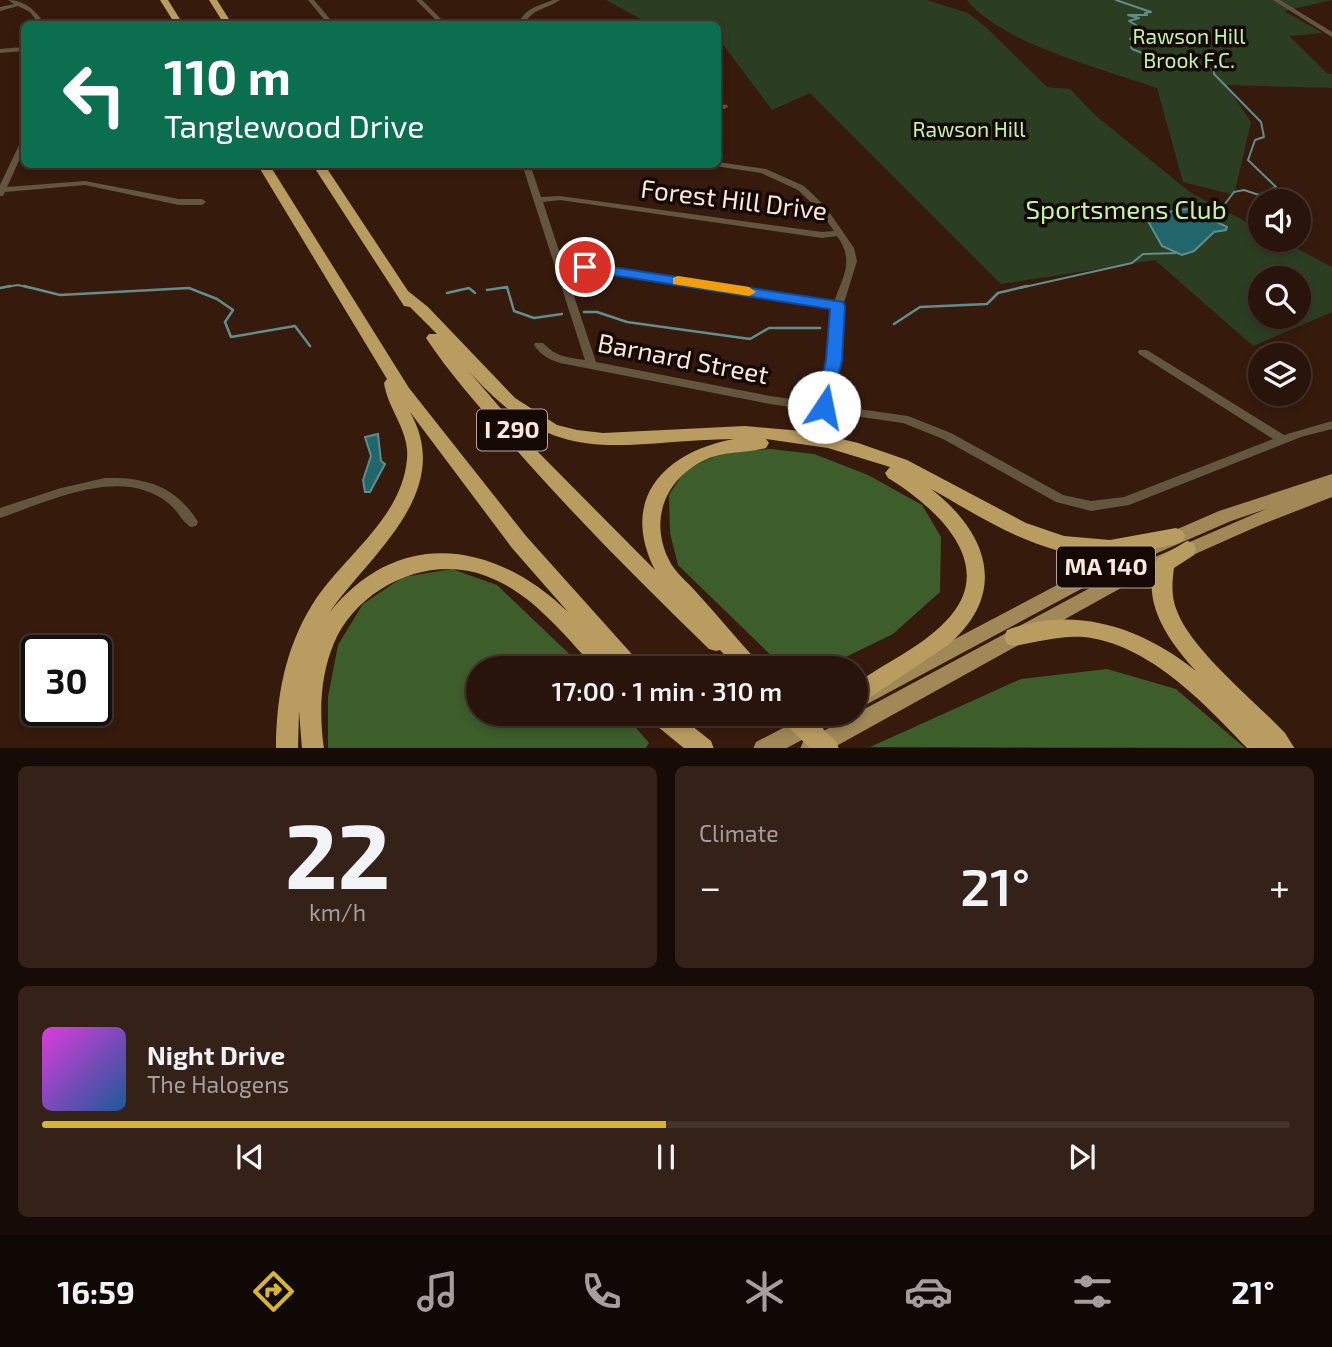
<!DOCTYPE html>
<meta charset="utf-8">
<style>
body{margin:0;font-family:"Exo 2",sans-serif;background:#342118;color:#f1f3f6;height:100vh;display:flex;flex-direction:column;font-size:26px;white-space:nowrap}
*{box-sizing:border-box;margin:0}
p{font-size:23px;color:#a59e9c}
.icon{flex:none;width:38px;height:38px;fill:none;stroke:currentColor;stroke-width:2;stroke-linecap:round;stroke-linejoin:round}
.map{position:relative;height:748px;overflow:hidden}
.drawer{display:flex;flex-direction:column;gap:18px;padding:18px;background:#160b06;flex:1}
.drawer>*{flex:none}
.top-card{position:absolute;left:21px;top:21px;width:700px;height:147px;border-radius:10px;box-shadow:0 4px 10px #0003,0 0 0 2px #44332b;background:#0b6e4f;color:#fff;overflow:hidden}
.buttons{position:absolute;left:1248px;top:189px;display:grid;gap:14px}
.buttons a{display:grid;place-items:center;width:63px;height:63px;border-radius:50%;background:#28140a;box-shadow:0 4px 10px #0003,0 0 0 2px #44332b;font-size:35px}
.speed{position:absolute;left:21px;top:635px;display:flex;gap:14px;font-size:35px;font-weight:700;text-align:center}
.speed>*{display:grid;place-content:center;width:91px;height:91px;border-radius:50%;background:#28140a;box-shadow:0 4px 10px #0003,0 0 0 2px #44332b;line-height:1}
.speed .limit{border:4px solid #111;border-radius:10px;background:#fff;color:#111}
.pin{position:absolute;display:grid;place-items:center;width:60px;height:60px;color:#fff;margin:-30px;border:4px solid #fff;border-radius:50%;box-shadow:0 2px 7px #0007}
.me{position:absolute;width:77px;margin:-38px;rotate:11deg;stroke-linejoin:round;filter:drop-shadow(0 0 5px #0008)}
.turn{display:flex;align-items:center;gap:24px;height:147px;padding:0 28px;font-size:32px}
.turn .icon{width:91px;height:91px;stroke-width:2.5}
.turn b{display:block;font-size:49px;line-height:60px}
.big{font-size:52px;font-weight:600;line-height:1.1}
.drawer .card{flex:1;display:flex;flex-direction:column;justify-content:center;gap:10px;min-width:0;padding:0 24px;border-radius:10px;background:#342118}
.drawer .dial{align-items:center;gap:0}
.dial b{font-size:91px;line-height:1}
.song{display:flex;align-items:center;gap:21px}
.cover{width:84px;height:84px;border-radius:10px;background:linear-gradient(135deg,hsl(300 70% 55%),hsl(210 70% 35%))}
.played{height:7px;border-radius:4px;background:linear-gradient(90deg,#d7b434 50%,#44332b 50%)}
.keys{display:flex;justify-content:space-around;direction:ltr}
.heat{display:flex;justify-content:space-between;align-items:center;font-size:38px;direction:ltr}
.drawer .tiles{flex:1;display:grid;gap:18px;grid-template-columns:1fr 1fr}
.card:last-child{grid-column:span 2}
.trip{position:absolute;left:466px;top:656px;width:402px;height:70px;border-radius:35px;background:#28140a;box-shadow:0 4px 10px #0003,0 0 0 2px #44332b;font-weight:600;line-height:70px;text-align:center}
.menu{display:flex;height:112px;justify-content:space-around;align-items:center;background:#100804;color:#a59e9c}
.menu .icon{width:49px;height:49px}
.menu .active{color:#d7b434}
.menu b{font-size:32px;color:#f1f3f6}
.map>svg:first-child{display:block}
.green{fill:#2b3e22;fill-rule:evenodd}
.forest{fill:#3d5d2b}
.water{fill:#20666b;stroke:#618d8d;stroke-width:2}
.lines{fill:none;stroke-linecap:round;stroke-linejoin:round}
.stream-far1{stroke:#618d8d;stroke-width:2}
.stream{stroke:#618d8d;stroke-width:2.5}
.minor{fill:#62563f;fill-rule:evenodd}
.major{fill:#a08857;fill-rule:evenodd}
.highway{fill:#b99c60;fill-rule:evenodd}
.route{fill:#1a73e8;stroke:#114b97;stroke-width:2}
.slow{fill:#f59e0b}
.labels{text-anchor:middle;stroke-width:7;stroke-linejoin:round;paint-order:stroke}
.far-park-label{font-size:21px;fill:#c1f4a6;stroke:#150904}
.shield{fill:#150904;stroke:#b5a49c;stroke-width:2}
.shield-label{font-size:24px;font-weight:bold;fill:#fae7dd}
.street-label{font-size:26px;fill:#fae7dd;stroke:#150904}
.park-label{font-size:26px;fill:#c1f4a6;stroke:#150904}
</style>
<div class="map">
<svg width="1332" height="749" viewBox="0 0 1332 749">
<rect width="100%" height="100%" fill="#361b0d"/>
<!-- green -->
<g class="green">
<path d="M606 0H927L968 13 989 30 1047 87 1070 89 1095 115 1191 193 1260 229V240H1281L1332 267V312L1253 346 1155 260 1001 284 810 93 772 110 718 38V24H650ZM1260 278H1298V317H1260Z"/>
<path d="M967 0H1332L1284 11 1323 33 1289 36 1327 73 1332 74V88L1226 85 1251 122 1234 195 1183 182 1157 88C1104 69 1000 43 967 0Z"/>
</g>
<!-- forest -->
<g class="forest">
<polygon points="771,449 814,454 868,475 922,505 941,537 940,592 893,634 823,668 784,668 678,565 670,533 669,495 685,470 724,452"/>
<polygon points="452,569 497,585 584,668 478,668 478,714 624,714 649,743 645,749 328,749 328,697 338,645 363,604 403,577"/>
<polygon points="1107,669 1176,689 1245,748 870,747 1021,679"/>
</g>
<!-- water -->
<g class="water">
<polygon points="1191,209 1227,227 1226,230 1214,232 1194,251 1182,255 1162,246 1149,223 1174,210"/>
<polygon points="378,434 381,461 385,464 370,492 365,492 363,480 371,456 365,437"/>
</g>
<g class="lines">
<!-- stream-far1 -->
<g class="stream-far1">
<path d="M1116 0 1151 12 1145 13 1147 15H1128L1139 18 1129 21 1136 25 1139 31 1130 39 1140 43 1131 47 1132 49C1148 55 1164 64 1181 68 1193 71 1200 65 1214 69V74L1261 122 1264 137 1255 140 1248 160 1276 187 1259 195 1244 190 1234 192 1218 213"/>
<polyline points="0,288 18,285 31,288"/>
<polyline points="186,288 189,288"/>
<polyline points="499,288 507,288"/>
<polyline points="1020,288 1132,263 1143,254 1178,253"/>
</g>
<!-- stream -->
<g class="stream">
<polyline points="24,286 60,295 189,288 217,299 233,310 225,322 231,337 295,326 310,346"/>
<polyline points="0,288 10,286"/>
<polyline points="487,290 507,287 514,311 534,318 562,314"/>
<polyline points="447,293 469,288 475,293"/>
<polyline points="584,312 597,312 627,322 750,339 769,328 820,328"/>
<polyline points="894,324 920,307 987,304 998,293 1027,286"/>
</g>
<!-- minor -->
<g class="minor">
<path d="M8 0C25 0 36 11 45 24H39L30 12 18 6 0 11V7L14 4Z"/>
<polygon points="308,0 314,0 334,24 328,24"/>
<polygon points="416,0 422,0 446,24 440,24"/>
<path d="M553 0H560C547 9 531 9 525 24H519C524 8 539 6 553 0Z"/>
<polygon points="1273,0 1280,0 1332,32 1332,37"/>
<polygon points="24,47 24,51 0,53 0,49"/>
<polygon points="718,104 727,105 728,107 724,109 718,108"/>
<polygon points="21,141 24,141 24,150 7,187 85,181 179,199 202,199 206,202 202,205 179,205 85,185 5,192 3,196 0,196 0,185"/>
<path d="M718 162 766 169 804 186 825 206 854 248 857 261 843 306 839 360 830 405 908 416 951 433 1063 495 1091 501 1124 497 1273 439 1139 354 1138 352 1139 350H1147L1284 435 1332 421V429L1301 437 1129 505 1091 511 1056 502 943 439 903 423 770 404 560 363C548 359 541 355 534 345L535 343H543C557 357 565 357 585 360L522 164H530L541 197 560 196 822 232 834 231 819 210 798 190 761 173 715 166 714 164H718ZM560 200 822 238 837 236C855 261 843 276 834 302L594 265 564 266 543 202ZM594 271 833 308 829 360 819 403 770 396 596 362 566 272Z"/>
<path d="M105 478C146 477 176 486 198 522L196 526C191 527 191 528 187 524 183 521 180 516 177 512 169 502 158 495 146 491 102 475 41 504 0 518V508L61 488Z"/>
</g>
<!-- major -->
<g class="major">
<polygon points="1332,474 1332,497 1258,526 1130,583 831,749 800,749 803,742 1118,573 1266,509 1231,521 1109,574 856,710 856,691 1097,564 1219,511"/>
<polygon points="810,714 840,714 837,721 785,749 753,749 756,742"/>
</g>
<!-- highway -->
<g class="highway">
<polygon points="160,0 168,0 183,24 175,24"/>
<polygon points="209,0 217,0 232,24 224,24"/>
<path d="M257 164H269L409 388 526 536 638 661 641 668H595C564 635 531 592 486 576 429 554 358 587 334 643 320 676 319 713 324 749H302L299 711 298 749H276C276 698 285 649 312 605 342 557 402 519 407 459 410 431 388 410 384 383L387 379ZM410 412 512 548 568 612C495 541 398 526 329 613 371 553 455 492 410 412Z"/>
<path d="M312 164H324L408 291 428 307 515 398 557 425 577 430 603 433 745 426 813 432 858 443 907 460 1026 523 1064 536 1110 540 1176 528 1183 531 1185 536 1183 541 1176 544C1151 549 1127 556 1101 556 1040 557 983 518 931 489 988 533 1009 593 948 645L856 707V684C884 663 920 648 945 622 1001 566 937 508 888 478L885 473 890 467 828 448 766 439 769 443 766 448C745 454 724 450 703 461 665 480 649 520 669 560 675 573 688 582 697 593 717 615 737 639 757 661L761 668H737L720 650 716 651 709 649C639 581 570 512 506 438 479 406 449 373 426 338L429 334H437L410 307 404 306ZM466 368C558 473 612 441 734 439 664 452 619 499 655 570L539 453Z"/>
<path d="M1187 541 1194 543 1196 549 1194 555 1174 568C1172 583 1171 597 1177 611 1192 651 1254 700 1285 733L1295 749H1248C1205 704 1149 644 1084 637 1061 635 1037 642 1014 646L1007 644 1004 637 1007 630C1075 605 1141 627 1196 671 1169 642 1138 599 1158 558Z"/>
<polygon points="649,714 677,714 711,741 714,749 685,749 652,722"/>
<polygon points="780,714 807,714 836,741 839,749 811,749 783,722"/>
</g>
</g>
<!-- route -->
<polygon class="route" points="585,263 843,302 845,306 842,360 830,411 824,413 816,407 826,360 830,309 580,270 578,267"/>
<!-- slow -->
<polygon class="slow" points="678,276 749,287 756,292 749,296 673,284 673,278"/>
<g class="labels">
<!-- far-park labels -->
<g class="far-park-label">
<text x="1189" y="44">Rawson Hill<tspan x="1189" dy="24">Brook F.C.</tspan></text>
<text x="969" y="137">Rawson Hill</text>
</g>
<!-- shield labels -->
<g class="shield">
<rect x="477" y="409.5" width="70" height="41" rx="5"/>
<rect x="1057" y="546.5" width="98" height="41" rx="5"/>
</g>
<g class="shield-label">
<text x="512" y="438">I 290</text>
<text x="1106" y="575">MA 140</text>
</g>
<!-- street labels -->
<g class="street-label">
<text transform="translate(734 200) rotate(7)" y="9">Forest Hill Drive</text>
<text transform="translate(683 359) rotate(11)" y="9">Barnard Street</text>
</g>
<!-- park labels -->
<g class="park-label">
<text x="1126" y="219">Sportsmens Club</text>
</g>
</g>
</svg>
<div class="buttons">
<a><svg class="icon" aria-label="sound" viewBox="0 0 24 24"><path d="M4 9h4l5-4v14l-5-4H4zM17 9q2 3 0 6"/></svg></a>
<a><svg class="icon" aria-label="search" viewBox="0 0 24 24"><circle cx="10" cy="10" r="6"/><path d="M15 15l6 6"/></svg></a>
<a><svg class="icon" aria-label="layers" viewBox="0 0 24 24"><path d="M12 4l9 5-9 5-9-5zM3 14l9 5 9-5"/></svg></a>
</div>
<div class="speed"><div class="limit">30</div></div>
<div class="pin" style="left:585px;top:267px;background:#d93025"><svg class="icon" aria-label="arrive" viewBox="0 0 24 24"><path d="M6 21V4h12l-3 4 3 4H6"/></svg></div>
<svg class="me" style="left:824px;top:407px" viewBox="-20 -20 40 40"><circle r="19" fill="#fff"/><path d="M0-13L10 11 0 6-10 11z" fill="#1a73e8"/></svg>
<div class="trip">17:00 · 1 min · 310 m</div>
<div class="top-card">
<div class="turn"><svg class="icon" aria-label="left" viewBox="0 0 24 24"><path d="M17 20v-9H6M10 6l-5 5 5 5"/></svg><div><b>110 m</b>Tanglewood Drive</div></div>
</div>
</div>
<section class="drawer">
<div class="tiles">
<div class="card dial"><b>22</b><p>km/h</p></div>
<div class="card"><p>Climate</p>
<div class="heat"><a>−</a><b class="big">21°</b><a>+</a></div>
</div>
<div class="card">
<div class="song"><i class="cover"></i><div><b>Night Drive</b><p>The Halogens</p></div></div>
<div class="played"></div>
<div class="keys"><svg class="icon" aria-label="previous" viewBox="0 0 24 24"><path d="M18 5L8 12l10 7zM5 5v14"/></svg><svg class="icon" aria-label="pause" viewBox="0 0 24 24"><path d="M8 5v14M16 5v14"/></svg><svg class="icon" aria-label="next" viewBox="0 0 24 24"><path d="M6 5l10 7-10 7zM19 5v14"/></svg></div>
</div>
</div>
</section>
<nav class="menu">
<b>16:59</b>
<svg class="icon active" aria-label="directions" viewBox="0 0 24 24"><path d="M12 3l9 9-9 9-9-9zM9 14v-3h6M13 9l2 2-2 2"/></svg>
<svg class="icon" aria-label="music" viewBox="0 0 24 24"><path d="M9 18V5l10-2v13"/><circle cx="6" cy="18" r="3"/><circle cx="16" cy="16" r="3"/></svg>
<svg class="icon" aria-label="phone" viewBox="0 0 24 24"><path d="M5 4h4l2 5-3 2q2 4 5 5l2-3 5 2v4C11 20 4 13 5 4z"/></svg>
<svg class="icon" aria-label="climate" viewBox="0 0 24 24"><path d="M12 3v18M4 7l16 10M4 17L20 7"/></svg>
<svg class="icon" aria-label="car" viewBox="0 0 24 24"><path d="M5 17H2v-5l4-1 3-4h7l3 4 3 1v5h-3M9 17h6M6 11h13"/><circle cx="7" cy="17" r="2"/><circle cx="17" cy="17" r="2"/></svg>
<svg class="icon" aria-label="filters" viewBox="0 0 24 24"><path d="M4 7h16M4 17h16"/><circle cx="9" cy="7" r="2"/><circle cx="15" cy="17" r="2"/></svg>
<b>21°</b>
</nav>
